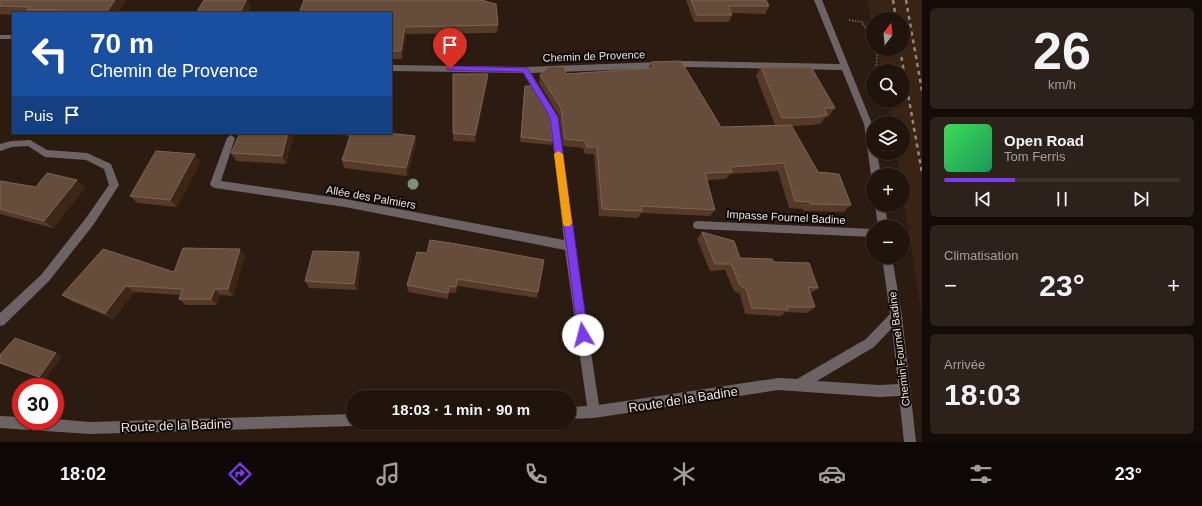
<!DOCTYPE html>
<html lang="fr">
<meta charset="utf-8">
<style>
body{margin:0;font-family:Arial,sans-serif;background:#2d211b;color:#f1f3f6;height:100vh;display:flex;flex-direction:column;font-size:15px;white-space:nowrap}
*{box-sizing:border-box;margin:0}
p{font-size:13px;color:#a29e9d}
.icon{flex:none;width:22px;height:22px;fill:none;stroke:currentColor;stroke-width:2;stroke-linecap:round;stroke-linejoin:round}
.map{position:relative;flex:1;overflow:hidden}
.details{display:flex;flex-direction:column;gap:8px;padding:8px;background:#120b07;width:280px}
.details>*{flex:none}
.guide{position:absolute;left:12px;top:12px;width:380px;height:122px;border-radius:0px;box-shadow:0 1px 3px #0004,0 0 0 1px #3d332e;background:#1a4fa0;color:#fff;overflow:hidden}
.needle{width:26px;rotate:16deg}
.controls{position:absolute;left:866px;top:12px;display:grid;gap:8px}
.controls a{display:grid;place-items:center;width:44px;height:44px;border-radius:50%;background:#20140d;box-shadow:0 1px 3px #0004,0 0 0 1px #3d332e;font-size:20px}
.speed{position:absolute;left:12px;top:378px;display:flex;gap:8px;font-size:20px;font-weight:700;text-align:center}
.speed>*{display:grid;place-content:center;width:52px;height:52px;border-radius:50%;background:#20140d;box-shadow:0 1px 3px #0004,0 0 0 1px #3d332e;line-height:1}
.speed .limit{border:6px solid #d22;background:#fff;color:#111}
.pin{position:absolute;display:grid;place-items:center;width:34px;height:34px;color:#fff;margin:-41px -17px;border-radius:50% 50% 50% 0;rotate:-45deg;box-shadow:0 0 4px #0007}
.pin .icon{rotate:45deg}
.me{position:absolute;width:44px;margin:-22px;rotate:352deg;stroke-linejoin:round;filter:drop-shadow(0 0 3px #0008)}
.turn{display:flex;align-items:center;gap:14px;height:84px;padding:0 12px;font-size:18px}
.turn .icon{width:52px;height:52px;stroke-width:2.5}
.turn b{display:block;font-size:28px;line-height:34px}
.then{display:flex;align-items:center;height:38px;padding:0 12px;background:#0003;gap:8px;font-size:15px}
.big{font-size:30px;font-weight:700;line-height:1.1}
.details .widget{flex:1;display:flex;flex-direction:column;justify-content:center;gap:6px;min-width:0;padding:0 14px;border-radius:6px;background:#2d211b}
.details .dial{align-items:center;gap:0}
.dial b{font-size:52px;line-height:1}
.song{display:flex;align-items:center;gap:12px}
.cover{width:48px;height:48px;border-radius:6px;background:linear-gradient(135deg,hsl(130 70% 55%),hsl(150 70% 35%))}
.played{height:4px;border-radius:2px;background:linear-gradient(90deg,#7c3aed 30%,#3d332e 30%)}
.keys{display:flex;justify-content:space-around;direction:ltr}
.heat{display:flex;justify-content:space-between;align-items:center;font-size:22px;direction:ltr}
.trip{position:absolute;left:346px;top:390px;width:230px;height:40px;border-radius:20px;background:#20140d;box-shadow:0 1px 3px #0004,0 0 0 1px #3d332e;font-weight:700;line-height:40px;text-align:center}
.tabs{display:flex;height:64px;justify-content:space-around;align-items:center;background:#0d0805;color:#a29e9d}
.tabs .icon{width:28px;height:28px}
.tabs .current{color:#7c3aed}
.tabs b{font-size:18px;color:#f1f3f6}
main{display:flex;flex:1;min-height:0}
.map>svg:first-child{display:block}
.built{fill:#382315}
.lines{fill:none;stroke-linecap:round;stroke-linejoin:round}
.path{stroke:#6c5d54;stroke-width:2;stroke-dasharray:1.5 1.5;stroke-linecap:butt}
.minor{fill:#6e6364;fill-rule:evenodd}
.rail{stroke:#93867e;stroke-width:2.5;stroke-dasharray:4 4;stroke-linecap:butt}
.tree{fill:#7e9273}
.wall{fill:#563a27}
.shaded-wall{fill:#3e2616}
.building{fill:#664c3a;stroke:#7c6454}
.route{fill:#7c3aed;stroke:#51269a}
.slow{fill:#f59e0b}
.labels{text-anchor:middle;stroke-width:4;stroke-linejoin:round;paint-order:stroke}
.street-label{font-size:11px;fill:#efe4dd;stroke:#0e0804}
.near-street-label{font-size:13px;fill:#efe4dd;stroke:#0e0804}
</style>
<main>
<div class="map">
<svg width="922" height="442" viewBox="0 0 922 442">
<rect width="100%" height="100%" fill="#2b1b11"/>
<!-- built -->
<polygon class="built" points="867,0 922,0 922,319 903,194 903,175 900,175 897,153 903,153 903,123 892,123 888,101 903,101 903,71 881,71 877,49 903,49 903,19 873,19 873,32"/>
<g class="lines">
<!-- path -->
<g class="path">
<polyline points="849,20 862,22 873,41"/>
<polyline points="875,49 877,56 876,71"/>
</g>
<!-- minor -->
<g class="minor">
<path d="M814 0H822L872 124 873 153H877L881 175H873V178L871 175 864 124 842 70 688 67 531 73 558 117 575 246 599 405 778 378 797 379 866 339 890 314 882 257H892L902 316 916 442H904L899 396 879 397 778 390 594 418 569 419V407L587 406 565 250 345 207 215 188 212 187 210 184 227 138 231 135 235 138 221 181 345 199 564 240 550 117 523 73 391 71V65L525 67 688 61 840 64ZM892 328 898 384 879 385 817 381 874 347Z"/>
<rect x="0" y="35" width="13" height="4"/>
<polygon points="30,140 47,150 87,153 111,164 119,185 94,224 49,281 4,325 0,326 0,313 41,275 86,218 109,185 104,169 86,160 45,157 28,146 12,147 0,151 0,144 11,141"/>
<polygon points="875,205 885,205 888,227 878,227"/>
<polygon points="698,221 873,229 873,237 698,229 694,228 693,225 694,222"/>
<polygon points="353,414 353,423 358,423 353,426 90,434 0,428 0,416 21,417 21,421 55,421 55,419 90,422"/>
</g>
<!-- rail -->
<g class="rail">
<polyline points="893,0 896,19"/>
<polyline points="906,0 922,91"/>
<polyline points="900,49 922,173"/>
</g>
</g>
<!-- trees -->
<circle class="tree" cx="413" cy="184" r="5.5"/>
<!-- wall -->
<g class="wall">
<polygon points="0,0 126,0 117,13 13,13 13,15 0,14"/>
<polygon points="686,0 766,0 769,6 765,14 732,13 732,15 729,22 694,22"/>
<polygon points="391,13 498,25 497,33 406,34 402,59 391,59"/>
<polygon points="651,62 721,127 775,125 756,76 761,67 835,108 828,117 826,117 820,124 815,124 814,125 792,126 818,172 851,205 843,212 803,211 803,209 789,208 778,171 730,174 726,179 707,180 715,210 710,216 641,213 638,218 599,216 594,154 585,154 583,148 563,146 559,116 539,83 540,75 648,69"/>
<polygon points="453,74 488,74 487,82 475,142 453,141"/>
<polygon points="524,91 553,141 552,145 520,142"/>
<polygon points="240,133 294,133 286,164 236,161 231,153"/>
<polygon points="330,133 387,133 415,136 416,144 407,176 344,168 342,160 350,136 331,134"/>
<polygon points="195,154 200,162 177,207 137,203 130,196"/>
<polygon points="0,181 36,187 85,188 53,228 0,214"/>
<polygon points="702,232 740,258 774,262 818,288 810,294 815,307 807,313 785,312 781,316 745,314 740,294 734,291 725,270 710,271 697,239"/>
<polygon points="359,252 361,259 357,290 309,288 305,281"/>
<polygon points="417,252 538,292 537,298 458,286 456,293 450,292 448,299 408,292 407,285"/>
<polygon points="245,255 233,296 220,295 217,305 186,305 179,299 180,295 134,292 114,319 71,301 62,295 174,272"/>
<polygon points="0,355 62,356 45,379 0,363"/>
</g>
<!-- shaded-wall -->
<g class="shaded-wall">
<polygon points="115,0 126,0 117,13 106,13"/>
<polygon points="246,0 248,0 251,7 248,13 240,13"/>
<polygon points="405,27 406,34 402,59 401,51"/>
<polygon points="488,74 487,82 475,142 475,135"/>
<polygon points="288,133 294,133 286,164 282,156"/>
<polygon points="415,136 416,144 407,176 406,168"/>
<polygon points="195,154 200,162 177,207 170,200"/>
<polygon points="77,180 85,188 53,228 44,221"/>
<polygon points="240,249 245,255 233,296 228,289"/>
<polygon points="359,252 361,259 357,290 354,284"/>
<polygon points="458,279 458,286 456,293 456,287"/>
<polygon points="126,286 134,292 114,319 105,313"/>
<polygon points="450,286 450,292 448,299 448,293"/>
<polygon points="215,289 220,295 217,305 211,299"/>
<polygon points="56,353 62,356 45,379 39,377"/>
</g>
<!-- building -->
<g class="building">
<polygon points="0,0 115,0 106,13 58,13 60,10 27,10 29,7 0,6"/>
<polygon points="204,0 246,0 240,13 196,13"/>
<polygon points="304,0 481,0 496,4 498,25 405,27 401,51 391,51 391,13 299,13"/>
<polygon points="691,0 766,0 769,6 728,6 732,15 697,15"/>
<polygon points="681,61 721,127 791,125 818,172 839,174 851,205 810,204 810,202 795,201 784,163 730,167 732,172 705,173 715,210 641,206 642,211 602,209 597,147 587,147 585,141 565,139 561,108 540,75 548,67 564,66 566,74 654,68 651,62"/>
<polygon points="761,67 811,67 835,108 824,108 827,115 820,116 821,117 782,118"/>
<polygon points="453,74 488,74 475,135 453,133"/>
<polygon points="525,86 533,86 549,113 553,141 521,137"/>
<polygon points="240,133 288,133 282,156 231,153"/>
<polygon points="351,133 387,133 415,136 406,168 342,160"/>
<polygon points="156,151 195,154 170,200 130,196"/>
<polygon points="47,173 77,180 44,221 0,209 0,181 36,187"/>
<polygon points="702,232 734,241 740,258 772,259 774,262 809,263 818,288 808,287 815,307 787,307 788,310 752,308 746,289 740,285 731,264 715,264"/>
<polygon points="430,240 457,244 544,260 538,292 458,279 456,287 450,286 448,293 407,285 417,252 427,253"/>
<polygon points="183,248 240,249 228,289 215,289 211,299 179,299 183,289 126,286 105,313 62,295 103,249 174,272"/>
<polygon points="313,251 359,252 354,284 305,281"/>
<polygon points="15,338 56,353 39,377 0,363 0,355"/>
</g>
<!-- route -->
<polygon class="route" points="450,66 527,68 558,117 588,335 586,338 583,340 579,338 578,335 550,117 523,72 448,70 447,69"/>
<!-- slow -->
<polygon class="slow" points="558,151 563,154 572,223 570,226 564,226 563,223 554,154"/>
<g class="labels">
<!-- street labels -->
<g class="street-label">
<text transform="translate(594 56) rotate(-2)" y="4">Chemin de Provence</text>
<text transform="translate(371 197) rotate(10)" y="4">Allée des Palmiers</text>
<text transform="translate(786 217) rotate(3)" y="4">Impasse Fournel Badine</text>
<text transform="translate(899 349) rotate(-97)" y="4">Chemin Fournel Badine</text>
</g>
<!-- near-street labels -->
<g class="near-street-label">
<text transform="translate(683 399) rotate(-9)" y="5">Route de la Badine</text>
<text transform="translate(176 425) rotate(-2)" y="5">Route de la Badine</text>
</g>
</g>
</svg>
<div class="controls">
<a><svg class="needle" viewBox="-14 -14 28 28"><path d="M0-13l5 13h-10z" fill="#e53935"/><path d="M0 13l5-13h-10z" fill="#a29e9d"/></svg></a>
<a><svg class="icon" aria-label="search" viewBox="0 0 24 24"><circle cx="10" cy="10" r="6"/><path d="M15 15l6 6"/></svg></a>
<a><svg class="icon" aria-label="layers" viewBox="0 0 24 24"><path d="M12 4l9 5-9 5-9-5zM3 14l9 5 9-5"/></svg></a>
<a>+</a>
<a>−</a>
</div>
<div class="speed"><div class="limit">30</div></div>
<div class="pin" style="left:450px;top:69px;background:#d93025"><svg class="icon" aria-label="arrive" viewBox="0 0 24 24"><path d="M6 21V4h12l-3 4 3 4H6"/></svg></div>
<svg class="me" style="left:583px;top:335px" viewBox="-20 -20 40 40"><circle r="19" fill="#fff"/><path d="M0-13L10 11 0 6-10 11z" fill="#7c3aed"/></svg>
<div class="trip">18:03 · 1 min · 90 m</div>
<div class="guide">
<div class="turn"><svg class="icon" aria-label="left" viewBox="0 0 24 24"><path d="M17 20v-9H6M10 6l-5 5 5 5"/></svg><div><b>70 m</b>Chemin de Provence</div></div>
<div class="then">Puis<svg class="icon" aria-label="arrive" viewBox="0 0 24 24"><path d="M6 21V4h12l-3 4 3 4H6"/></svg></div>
</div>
</div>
<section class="details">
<div class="widget dial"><b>26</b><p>km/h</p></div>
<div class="widget">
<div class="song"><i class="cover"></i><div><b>Open Road</b><p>Tom Ferris</p></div></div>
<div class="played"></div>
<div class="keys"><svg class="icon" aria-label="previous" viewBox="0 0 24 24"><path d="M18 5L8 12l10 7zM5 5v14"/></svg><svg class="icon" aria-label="pause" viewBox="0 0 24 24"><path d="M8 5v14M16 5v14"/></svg><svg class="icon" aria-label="next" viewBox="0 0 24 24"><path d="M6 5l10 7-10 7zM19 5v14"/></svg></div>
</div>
<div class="widget"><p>Climatisation</p>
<div class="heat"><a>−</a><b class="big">23°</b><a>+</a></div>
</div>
<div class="widget"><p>Arrivée</p><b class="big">18:03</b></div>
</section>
</main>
<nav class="tabs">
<b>18:02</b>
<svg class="icon current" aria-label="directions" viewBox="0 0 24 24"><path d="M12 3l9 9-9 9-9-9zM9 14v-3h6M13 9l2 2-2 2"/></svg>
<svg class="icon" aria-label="music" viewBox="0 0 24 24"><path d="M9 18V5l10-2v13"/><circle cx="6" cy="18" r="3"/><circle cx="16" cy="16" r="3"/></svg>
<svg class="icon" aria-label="phone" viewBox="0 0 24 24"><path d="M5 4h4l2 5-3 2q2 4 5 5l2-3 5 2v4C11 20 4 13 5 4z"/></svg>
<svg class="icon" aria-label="climate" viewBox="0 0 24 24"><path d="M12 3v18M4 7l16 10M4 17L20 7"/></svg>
<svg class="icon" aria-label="car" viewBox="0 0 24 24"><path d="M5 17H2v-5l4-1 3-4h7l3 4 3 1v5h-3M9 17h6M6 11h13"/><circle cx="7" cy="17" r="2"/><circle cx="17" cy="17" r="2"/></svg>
<svg class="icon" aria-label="filters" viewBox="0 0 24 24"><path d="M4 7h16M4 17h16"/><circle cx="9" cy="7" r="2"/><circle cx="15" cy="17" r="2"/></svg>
<b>23°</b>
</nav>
